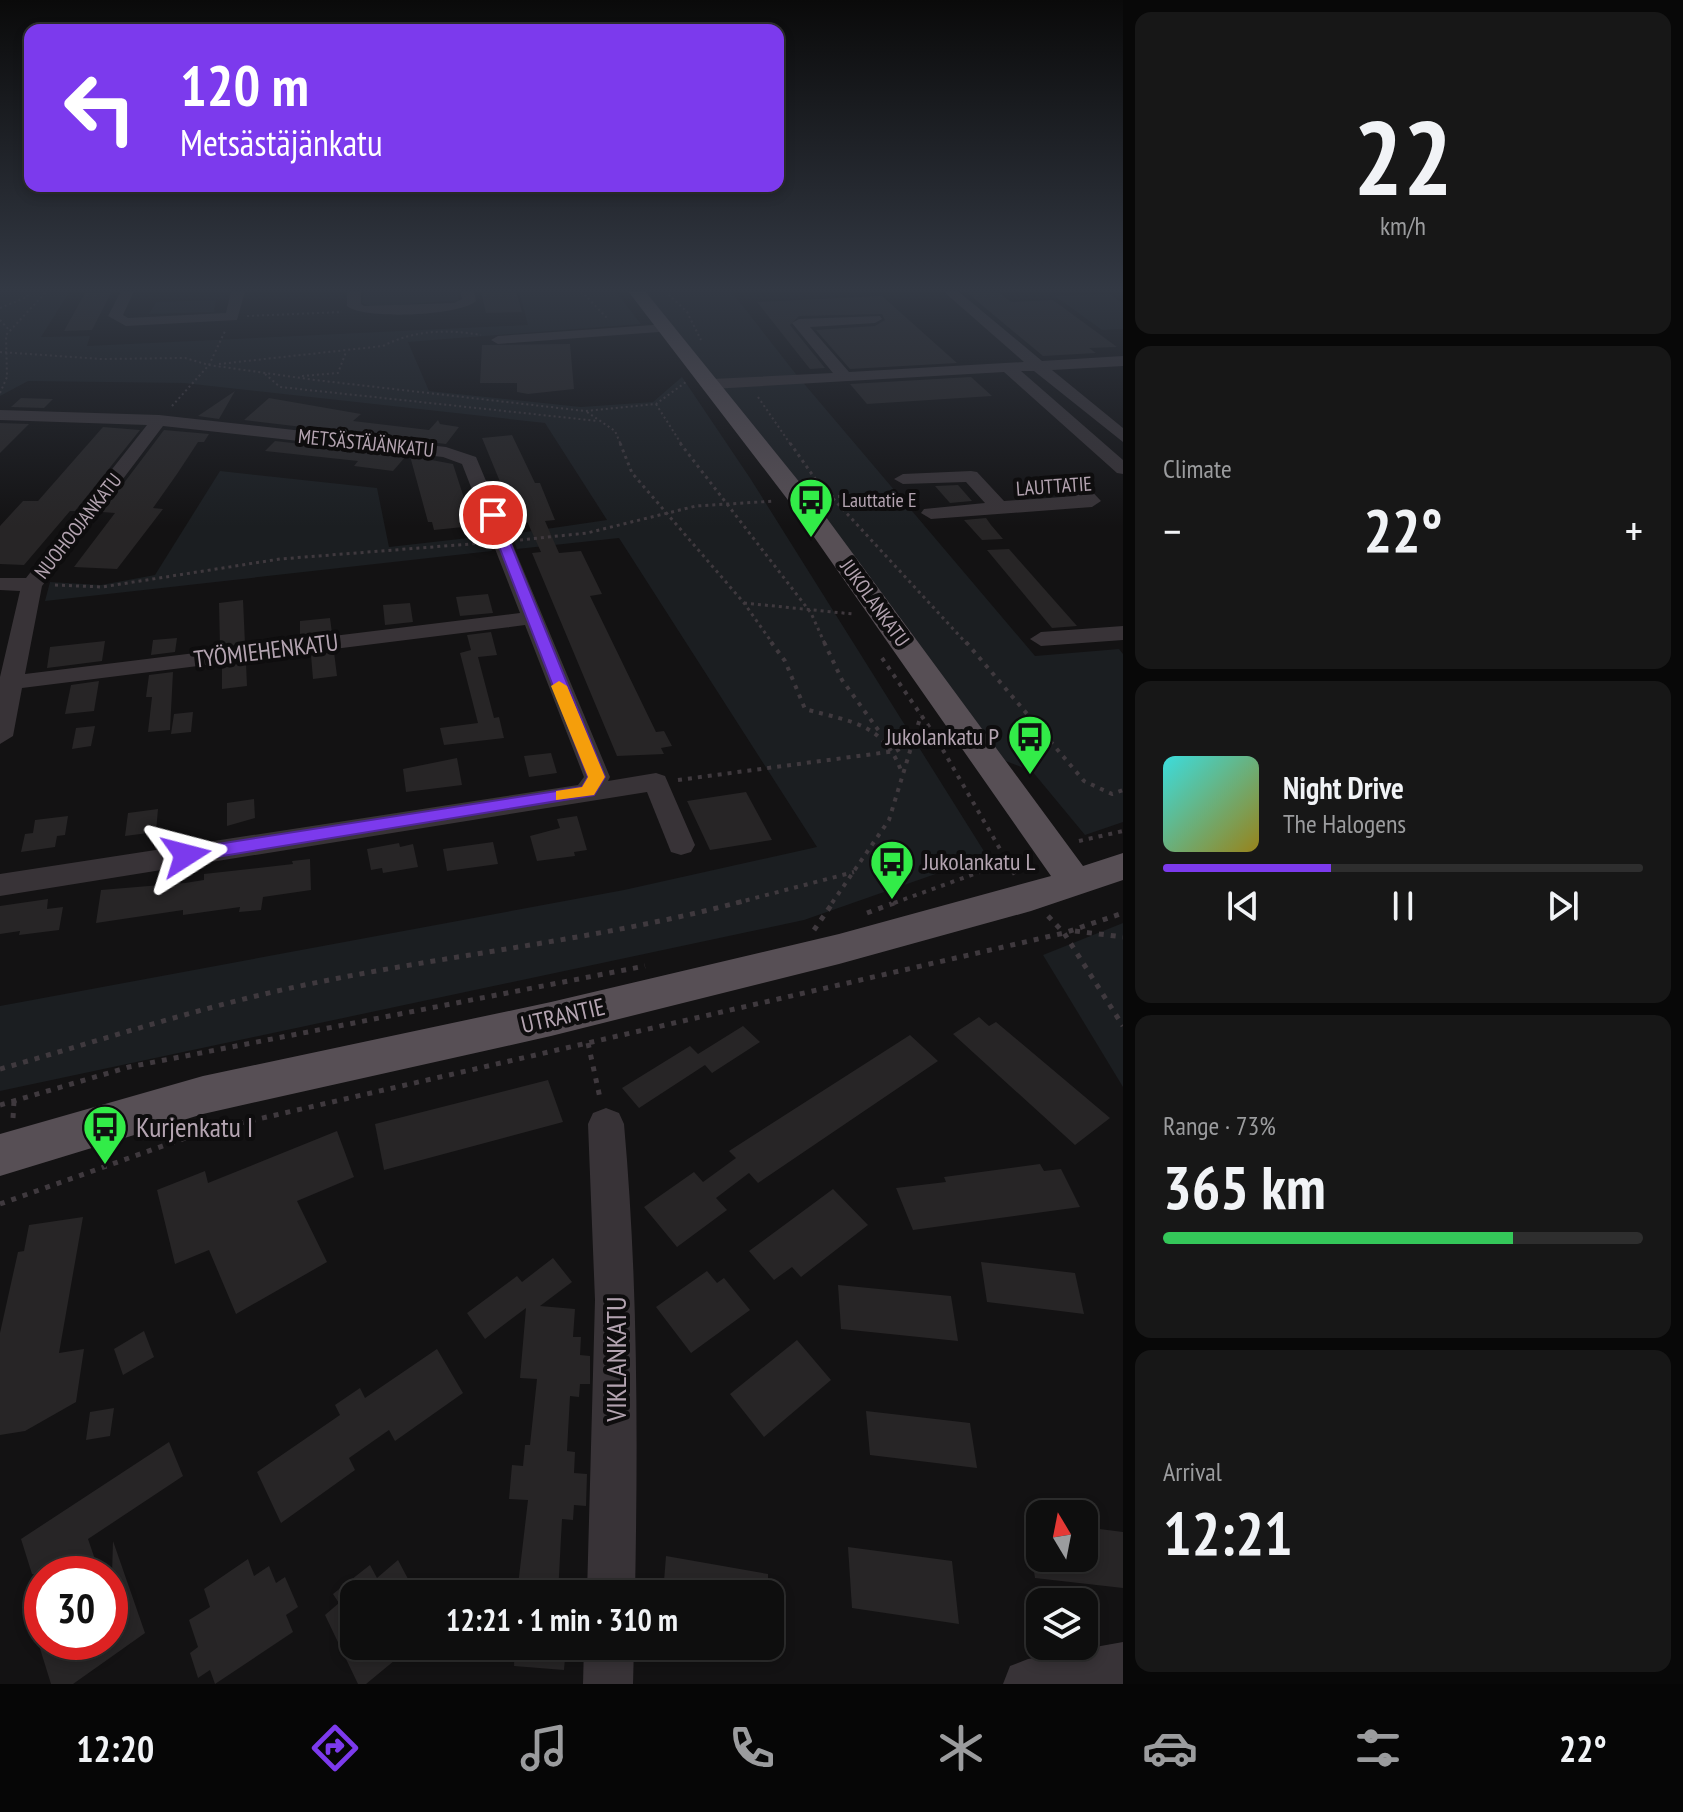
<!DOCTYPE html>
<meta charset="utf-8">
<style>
body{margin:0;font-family:"PT Sans Narrow",sans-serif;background:#171717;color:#f1f3f6;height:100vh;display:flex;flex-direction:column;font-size:30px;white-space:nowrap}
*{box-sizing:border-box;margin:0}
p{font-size:26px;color:#9b9c9e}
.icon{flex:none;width:44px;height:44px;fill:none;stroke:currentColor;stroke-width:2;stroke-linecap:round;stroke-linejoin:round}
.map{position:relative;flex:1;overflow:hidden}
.drawer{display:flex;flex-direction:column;gap:12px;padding:12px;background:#080808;width:560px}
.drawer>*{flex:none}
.top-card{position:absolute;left:24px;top:24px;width:760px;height:168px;border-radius:16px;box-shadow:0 4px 12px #0003,0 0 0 2px #2e2e2e;background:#7c3aed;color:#fff;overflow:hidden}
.needle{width:52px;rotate:350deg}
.controls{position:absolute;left:1026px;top:1500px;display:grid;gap:16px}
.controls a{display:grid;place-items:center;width:72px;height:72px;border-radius:16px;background:#0e0e0e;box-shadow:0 4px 12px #0003,0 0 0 2px #2e2e2e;font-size:40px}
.speed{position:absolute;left:24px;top:1556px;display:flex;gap:16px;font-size:40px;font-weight:700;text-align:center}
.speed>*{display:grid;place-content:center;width:104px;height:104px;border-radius:50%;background:#0e0e0e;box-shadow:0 4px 12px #0003,0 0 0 2px #2e2e2e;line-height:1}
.speed .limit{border:12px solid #d22;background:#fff;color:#111}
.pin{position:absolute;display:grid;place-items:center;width:68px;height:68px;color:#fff;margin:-34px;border:4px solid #fff;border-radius:50%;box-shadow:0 2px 8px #0007}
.me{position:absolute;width:88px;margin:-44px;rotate:81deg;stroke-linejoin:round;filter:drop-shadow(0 0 6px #0008)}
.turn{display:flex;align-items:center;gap:28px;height:168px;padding:0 24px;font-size:36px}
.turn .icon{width:104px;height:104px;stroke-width:2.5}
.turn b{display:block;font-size:56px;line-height:68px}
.big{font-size:60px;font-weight:600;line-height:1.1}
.drawer .tile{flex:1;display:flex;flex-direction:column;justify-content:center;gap:12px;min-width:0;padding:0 28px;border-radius:16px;background:#171717}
.drawer .dial{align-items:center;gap:0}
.dial b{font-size:104px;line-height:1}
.song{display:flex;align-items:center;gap:24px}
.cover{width:96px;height:96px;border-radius:12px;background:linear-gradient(135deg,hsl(180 70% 55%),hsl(50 70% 35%))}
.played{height:8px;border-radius:4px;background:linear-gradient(90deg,#7c3aed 35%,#2e2e2e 35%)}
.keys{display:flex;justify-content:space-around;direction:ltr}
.heat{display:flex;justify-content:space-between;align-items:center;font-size:44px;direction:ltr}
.charge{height:12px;border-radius:6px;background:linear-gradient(90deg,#34c759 73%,#2e2e2e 0)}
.trip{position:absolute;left:340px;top:1580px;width:444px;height:80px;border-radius:16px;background:#0e0e0e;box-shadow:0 4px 12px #0003,0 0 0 2px #2e2e2e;font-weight:600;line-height:80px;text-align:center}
.menu{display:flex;height:128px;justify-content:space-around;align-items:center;background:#060606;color:#9b9c9e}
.menu .icon{width:56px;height:56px}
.menu .selected{color:#7c3aed}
.menu b{font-size:36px;color:#f1f3f6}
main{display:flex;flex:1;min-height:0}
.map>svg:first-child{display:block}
.green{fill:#1b1e21}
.building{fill:#272526}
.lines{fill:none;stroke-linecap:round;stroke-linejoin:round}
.path-far3{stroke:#3f393e;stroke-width:2;stroke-dasharray:2 3;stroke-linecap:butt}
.path-far2{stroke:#3f393e;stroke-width:3;stroke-dasharray:3 4;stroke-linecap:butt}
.path-far1{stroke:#3f393e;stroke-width:4;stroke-dasharray:4 6;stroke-linecap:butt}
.path{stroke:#3f393e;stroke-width:5;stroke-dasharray:5 7;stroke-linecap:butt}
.minor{fill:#383337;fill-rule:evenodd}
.major{fill:#574f55;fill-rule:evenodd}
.route{fill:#7c3aed;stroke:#51269a;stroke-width:2}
.slow{fill:#f59e0b}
.labels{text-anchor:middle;stroke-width:8;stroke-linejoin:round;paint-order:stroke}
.far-street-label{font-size:20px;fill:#b4a4b1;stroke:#0e0d0e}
.far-poi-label{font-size:20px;fill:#b4a4b1;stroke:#0e0d0e;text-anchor:start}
.street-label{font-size:24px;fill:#b4a4b1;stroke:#0e0d0e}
.poi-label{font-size:24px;fill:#b4a4b1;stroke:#0e0d0e;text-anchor:end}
.near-poi-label{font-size:28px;fill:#b4a4b1;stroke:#0e0d0e;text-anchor:start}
.near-street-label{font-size:28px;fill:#b4a4b1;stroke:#0e0d0e}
</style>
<main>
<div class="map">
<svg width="1123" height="1684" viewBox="0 0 1123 1684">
<rect width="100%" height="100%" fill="#131213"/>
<!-- green -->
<g class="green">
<polygon points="0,291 70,291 41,337 90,336 87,346 528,325 519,291 615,291 641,324 408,342 429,391 581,407 653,402 682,377 750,478 987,856 804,920 0,1091 0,1006 624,890 817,847 619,538 517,549 512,534 607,520 545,423 184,383 28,381 0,396"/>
<polygon points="364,291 457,291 459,300 373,307 362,303"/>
<polygon points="641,291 731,291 795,373 1035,656 1119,649 1123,654 1123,822 1085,835 1032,771 995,757"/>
<polygon points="1109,294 1123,303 1123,329 1102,330 1055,296"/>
<polygon points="216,300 214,312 149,314 156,302"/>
<polygon points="220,471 377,488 389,547 486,536 492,551 45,601 50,582 101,585 155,575"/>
<polygon points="1123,923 1123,1087 1043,955"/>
</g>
<!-- building -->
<g class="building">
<polygon points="481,291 516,291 522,312 486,313"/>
<polygon points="965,291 997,291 1011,302 1053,300 1117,347 1089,348 1096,353 1043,356"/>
<polygon points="105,292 111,293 92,330 64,331 85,293"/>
<polygon points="882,296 957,363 850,369 816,330 875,326 885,320 882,314 799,316 790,325 825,368 810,369 757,302"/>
<polygon points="570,344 574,389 528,394 517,392 517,383 480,383 482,345"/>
<polygon points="971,377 992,396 867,404 850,384"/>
<polygon points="235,391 219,419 198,416"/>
<polygon points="21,398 53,399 44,408 11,407"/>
<polygon points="269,398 361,414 353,421 429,430 438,420 440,424 459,427 446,444 244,420"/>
<polygon points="0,423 29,424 0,453"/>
<polygon points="103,427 140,430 75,511 70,511 24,565 0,564 0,526 23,501 38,501"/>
<polygon points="164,430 209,434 204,442 198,442 177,474 153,508 163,509 117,569 74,567 115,513 102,512"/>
<polygon points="512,435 535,483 540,483 555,520 545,521 559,553 581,551 602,594 590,596 656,732 664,731 672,746 661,748 664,754 617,756 532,553 541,552 525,517 515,518 482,438"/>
<polygon points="275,441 406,456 393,471 354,466 358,461 265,451"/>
<polygon points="410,456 453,464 473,526 434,530 432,522 428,522"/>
<polygon points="958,485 972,501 950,503 935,486"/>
<polygon points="986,518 991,525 1003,539 982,540 964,520"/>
<polygon points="1009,549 1077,626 1052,628 987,550"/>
<polygon points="488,594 493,613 460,616 456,597"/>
<polygon points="243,600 245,644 220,647 219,603"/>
<polygon points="410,603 413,622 385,625 383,605"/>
<polygon points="330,618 332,633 300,637 300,621"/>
<polygon points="491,632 497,655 478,657 494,718 499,717 504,738 444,745 440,728 478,723 460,653 471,650 467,635"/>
<polygon points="177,638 175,652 151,655 153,640"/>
<polygon points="105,641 102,661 47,668 50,647"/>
<polygon points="334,652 337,676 313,679 311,655"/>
<polygon points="246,663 247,686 222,689 222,666"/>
<polygon points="173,672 170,730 148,732 152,697 146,697 149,675"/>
<polygon points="99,681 94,711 65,714 71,685"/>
<polygon points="193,712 191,732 171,734 174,714"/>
<polygon points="95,726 91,746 72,749 76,728"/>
<polygon points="551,753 557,773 529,777 524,756"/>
<polygon points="457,758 462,785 406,792 403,769"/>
<polygon points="746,792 772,840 710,850 687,801"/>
<polygon points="254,799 255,818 227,826 227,803"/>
<polygon points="158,809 156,832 125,836 128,813"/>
<polygon points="68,816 65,835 57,836 55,847 21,852 25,834 33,833 35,820"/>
<polygon points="577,816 587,850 574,852 575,856 537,861 530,836 560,828 557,819"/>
<polygon points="493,842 498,864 447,871 443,849"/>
<polygon points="399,843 400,847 413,844 418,867 383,873 382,868 371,870 367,849"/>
<polygon points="310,859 311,890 263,897 261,910 239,912 240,907 183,915 183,910 96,923 101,890 185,883 204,880 204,874 293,864 292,861"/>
<polygon points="48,899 47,909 63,907 59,930 19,935 20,931 0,934 0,906"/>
<polygon points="979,1017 989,1026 996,1022 1110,1118 1075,1145 953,1034"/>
<polygon points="743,1026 760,1042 712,1073 705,1065 639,1108 622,1088 690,1046 698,1054"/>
<polygon points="910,1035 938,1061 758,1183 749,1173 716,1198 727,1210 677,1247 644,1207 694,1172 703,1182 736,1158 729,1151"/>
<polygon points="548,1080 563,1122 384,1170 375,1124"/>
<polygon points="337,1131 354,1177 297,1201 327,1262 236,1314 209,1250 175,1264 157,1190 205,1171 208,1183"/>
<polygon points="1040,1164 1044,1171 1061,1169 1080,1207 913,1230 896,1188 946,1182 944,1177"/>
<polygon points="833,1189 868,1225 801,1277 792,1267 774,1280 749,1251"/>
<polygon points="83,1217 59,1353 84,1349 76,1402 25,1431 0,1435 0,1333 18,1252 24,1251 29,1225"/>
<polygon points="553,1258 572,1282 540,1306 575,1309 573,1337 581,1337 580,1355 590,1356 590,1384 580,1384 579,1397 570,1396 567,1451 575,1452 574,1473 587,1474 586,1506 574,1505 573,1520 562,1519 558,1594 517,1594 528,1500 509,1499 512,1465 523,1466 525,1445 530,1445 537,1379 520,1378 526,1308 485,1339 467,1313 517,1276 522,1282"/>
<polygon points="981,1262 1075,1273 1084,1314 987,1302"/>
<polygon points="707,1271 717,1283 724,1278 750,1310 691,1353 656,1307"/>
<polygon points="838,1285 951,1296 958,1341 841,1329"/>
<polygon points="144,1331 154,1357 123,1375 114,1349"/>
<polygon points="797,1340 831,1380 764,1437 730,1394"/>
<polygon points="437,1349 463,1393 395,1441 389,1430 349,1458 355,1470 281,1523 257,1472 340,1415 335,1405 360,1388 365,1398"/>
<polygon points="114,1408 110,1436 86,1440 90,1412"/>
<polygon points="866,1411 970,1423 977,1468 870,1455"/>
<polygon points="169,1442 183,1476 88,1539 100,1574 32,1574 21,1539"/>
<polygon points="1084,1527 1123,1532 1123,1588 1035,1578 1032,1558 1084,1558"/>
<polygon points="113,1541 145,1633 73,1684 51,1684 38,1642 110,1642"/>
<polygon points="848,1547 952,1561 959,1624 852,1608"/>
<polygon points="666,1556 768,1574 768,1594 663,1594"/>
<polygon points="248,1559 254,1576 269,1566 276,1583 285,1577 298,1607 286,1615 293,1632 215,1684 210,1670 198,1678 190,1653 198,1647 189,1620 210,1607 204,1589"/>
<polygon points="398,1560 416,1594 354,1594 354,1646 412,1646 366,1684 358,1684 325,1615 339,1603 333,1594 370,1565 377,1578"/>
<polygon points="515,1646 566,1646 564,1670 514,1666"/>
</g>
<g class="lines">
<!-- path-far3 -->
<g class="path-far3">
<polyline points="581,291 607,318"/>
<polyline points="665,291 687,312 701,340"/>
<polyline points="0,308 27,297 30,291"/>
<polyline points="247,316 342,312"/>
<polyline points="0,320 10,331"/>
<polyline points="0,352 101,359 185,358 209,365 315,380 585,411 656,404 686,382"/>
<path d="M219 364 383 346C414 330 447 329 481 335"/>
<polyline points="265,374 280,387 598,421"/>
<polyline points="302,376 338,373 346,352"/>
<polyline points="0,393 7,377 6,335 47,291"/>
<polyline points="758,397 791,445"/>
<polyline points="656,404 682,445"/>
<polyline points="172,406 209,365 226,329"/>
<polyline points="587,412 615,431 621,445"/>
</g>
<!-- path-far2 -->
<g class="path-far2">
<polyline points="620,443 632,473 744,603 773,644"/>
<polyline points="680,443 811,613 825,644"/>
<polyline points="790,443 816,480 967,644"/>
<polyline points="824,497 899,494"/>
<polyline points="520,540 587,533 696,506 775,501"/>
<polyline points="55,585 102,587 280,559 483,543"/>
<polyline points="744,603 853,614"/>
</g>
<!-- path-far1 -->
<g class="path-far1">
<path d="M771 642 785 661 805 709C851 722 884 723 902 773"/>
<polyline points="824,642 842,680 879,731"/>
<polyline points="966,642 1084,781 1112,794 1123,790"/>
<polyline points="882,658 932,731 1015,875"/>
<polyline points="678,780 896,751 932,731"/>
<polyline points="1079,841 1123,831"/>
<polyline points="736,903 854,872"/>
<polyline points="832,903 889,820 921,715"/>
<polyline points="894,903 1024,856"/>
</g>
<!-- path -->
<g class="path">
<polyline points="867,913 899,901"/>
<polyline points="1048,916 1064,933 1123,1026"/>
<polyline points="814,930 834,901"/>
<polyline points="1075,931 1123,937"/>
<polyline points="588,1043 600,1098"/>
<path d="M0 1069C85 1045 170 1017 256 996 417 957 584 944 744 901"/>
<polyline points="0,1105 129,1067 645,966"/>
<polyline points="13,1118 14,1101"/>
<polyline points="0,1204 202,1132 1064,933 1123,913"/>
</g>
<!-- minor -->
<g class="minor">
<polygon points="121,291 134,291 123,315 128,318 226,313 231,291 245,291 237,320 126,326 108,316"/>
<path d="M347 291H361V304L364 306 454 303 462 299 460 291H474L476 301C460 316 363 320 347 306Z"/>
<polygon points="943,291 958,291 1042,361 1123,356 1123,366 1052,370 1123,428 1123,442 1034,371 1021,371 1123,460 1123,474 1117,473 1004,372 712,389 704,384 712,379 833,373 792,323 799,319 880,316 882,319 875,323 810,327 849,372 1024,362"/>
<polygon points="667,324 672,325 672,331 498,344 491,340 498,336"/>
<path d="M0 410 159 415 446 447 476 457 610 777 608 781 656 773 665 776 695 845 691 852 681 855 671 852 647 792 0 896V874L578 785 584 777 525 625 22 688 13 736 0 744V677L20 591 0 590V578H26L147 425 0 420ZM163 426 443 457 462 464 520 613 25 674 42 586Z"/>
<polygon points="971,471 977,472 1004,501 1076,496 1066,485 1075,479 1082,481 1101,501 1092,507 931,519 921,513 924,509 985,503 966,482 903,484 894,479 903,474"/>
<polygon points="1123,626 1123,640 1041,646 1030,639 1041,632"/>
<path d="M606 1108 619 1113 624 1124C638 1281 638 1437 635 1594H587L595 1300 588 1124 593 1113Z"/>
<polygon points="1123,1642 1123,1684 1003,1684 1010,1666 1028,1659"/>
<polygon points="584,1646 634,1646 633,1684 583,1684"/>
</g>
<!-- major -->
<polygon class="major" points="628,291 645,291 809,494 1083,866 1123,853 1123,880 1031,911 839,964 551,1036 203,1114 0,1176 0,1134 203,1076 551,1002 839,934 1051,876 791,504"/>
</g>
<!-- sky -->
<linearGradient id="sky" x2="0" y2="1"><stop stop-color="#0a0a0a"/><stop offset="0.55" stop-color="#333944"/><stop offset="1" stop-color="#333944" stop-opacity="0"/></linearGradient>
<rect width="1123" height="527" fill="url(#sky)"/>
<!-- route -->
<polygon class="route" points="493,511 499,515 605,777 594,795 186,862 179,860 179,851 186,849 582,787 588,777 487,515"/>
<!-- slow -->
<polygon class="slow" points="559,681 567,686 605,777 594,795 556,800 556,791 582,787 588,777 551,686"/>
<!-- icons -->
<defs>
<g id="bus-pin" transform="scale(2.3)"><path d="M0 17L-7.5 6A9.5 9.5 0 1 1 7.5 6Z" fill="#32ec48" stroke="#0e0d0e"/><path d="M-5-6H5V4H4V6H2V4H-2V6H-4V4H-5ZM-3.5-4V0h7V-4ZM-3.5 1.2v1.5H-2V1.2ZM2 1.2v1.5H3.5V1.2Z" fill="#111"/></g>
</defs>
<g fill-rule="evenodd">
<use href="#bus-pin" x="811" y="500"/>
<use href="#bus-pin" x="1030" y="737"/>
<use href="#bus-pin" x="892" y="862"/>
<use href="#bus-pin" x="105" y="1127"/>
</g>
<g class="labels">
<!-- far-street labels -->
<g class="far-street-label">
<text transform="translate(366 443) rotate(6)" y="7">METSÄSTÄJÄNKATU</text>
<text transform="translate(1054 486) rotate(-4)" y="7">LAUTTATIE</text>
<text transform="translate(78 526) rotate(-52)" y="7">NUOHOOJANKATU</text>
<text transform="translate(875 603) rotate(54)" y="7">JUKOLANKATU</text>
</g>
<!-- far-poi labels -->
<g class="far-poi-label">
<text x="842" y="507">Lauttatie E</text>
</g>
<!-- street labels -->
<g class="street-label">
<text transform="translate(266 651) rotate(-7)" y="8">TYÖMIEHENKATU</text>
<text transform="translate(563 1016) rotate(-13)" y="8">UTRANTIE</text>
</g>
<!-- poi labels -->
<g class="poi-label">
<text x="999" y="745">Jukolankatu P</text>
<text x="923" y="870" text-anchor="start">Jukolankatu L</text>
</g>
<!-- near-poi labels -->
<g class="near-poi-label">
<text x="136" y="1137">Kurjenkatu I</text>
</g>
<!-- near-street labels -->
<g class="near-street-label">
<text transform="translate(616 1359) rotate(-90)" y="10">VIKLANKATU</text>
</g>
</g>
</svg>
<div class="controls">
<a><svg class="needle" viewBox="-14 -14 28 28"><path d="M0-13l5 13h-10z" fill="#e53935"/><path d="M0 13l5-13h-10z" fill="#9b9c9e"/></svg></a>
<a><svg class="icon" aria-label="layers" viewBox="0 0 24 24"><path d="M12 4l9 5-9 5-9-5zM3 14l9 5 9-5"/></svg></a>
</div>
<div class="speed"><div class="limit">30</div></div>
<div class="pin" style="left:493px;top:515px;background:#d93025"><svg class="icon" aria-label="arrive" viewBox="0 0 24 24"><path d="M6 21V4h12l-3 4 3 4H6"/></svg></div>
<svg class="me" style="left:186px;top:855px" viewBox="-20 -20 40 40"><path d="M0-17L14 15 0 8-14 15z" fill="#7c3aed" stroke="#fff" stroke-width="4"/></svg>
<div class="trip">12:21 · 1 min · 310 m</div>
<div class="top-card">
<div class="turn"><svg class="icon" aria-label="left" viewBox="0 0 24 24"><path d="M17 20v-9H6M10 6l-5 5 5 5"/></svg><div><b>120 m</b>Metsästäjänkatu</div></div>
</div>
</div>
<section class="drawer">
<div class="tile dial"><b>22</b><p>km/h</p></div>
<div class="tile"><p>Climate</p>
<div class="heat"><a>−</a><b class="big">22°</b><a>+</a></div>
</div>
<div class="tile">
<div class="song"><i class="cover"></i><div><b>Night Drive</b><p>The Halogens</p></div></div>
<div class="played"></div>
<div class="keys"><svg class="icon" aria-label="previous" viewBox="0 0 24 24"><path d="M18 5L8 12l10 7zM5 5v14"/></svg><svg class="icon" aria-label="pause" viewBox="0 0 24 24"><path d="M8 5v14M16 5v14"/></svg><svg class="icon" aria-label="next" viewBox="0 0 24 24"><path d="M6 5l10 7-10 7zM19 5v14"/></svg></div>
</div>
<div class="tile"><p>Range · 73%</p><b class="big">365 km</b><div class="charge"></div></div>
<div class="tile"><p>Arrival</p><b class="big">12:21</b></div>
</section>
</main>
<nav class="menu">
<b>12:20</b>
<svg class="icon selected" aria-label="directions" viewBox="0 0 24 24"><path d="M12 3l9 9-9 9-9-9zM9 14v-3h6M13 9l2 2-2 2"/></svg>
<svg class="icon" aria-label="music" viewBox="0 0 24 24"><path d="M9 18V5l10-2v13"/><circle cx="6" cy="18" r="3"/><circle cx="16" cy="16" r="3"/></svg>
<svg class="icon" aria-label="phone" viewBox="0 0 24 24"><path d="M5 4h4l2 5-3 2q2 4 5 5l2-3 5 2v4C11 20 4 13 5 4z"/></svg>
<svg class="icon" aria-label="climate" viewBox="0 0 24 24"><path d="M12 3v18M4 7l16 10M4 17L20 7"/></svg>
<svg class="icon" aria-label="car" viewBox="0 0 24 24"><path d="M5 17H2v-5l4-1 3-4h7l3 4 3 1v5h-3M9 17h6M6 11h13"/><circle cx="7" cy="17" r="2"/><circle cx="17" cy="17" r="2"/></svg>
<svg class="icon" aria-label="filters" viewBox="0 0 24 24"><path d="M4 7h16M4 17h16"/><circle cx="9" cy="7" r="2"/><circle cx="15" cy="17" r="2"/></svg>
<b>22°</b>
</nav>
